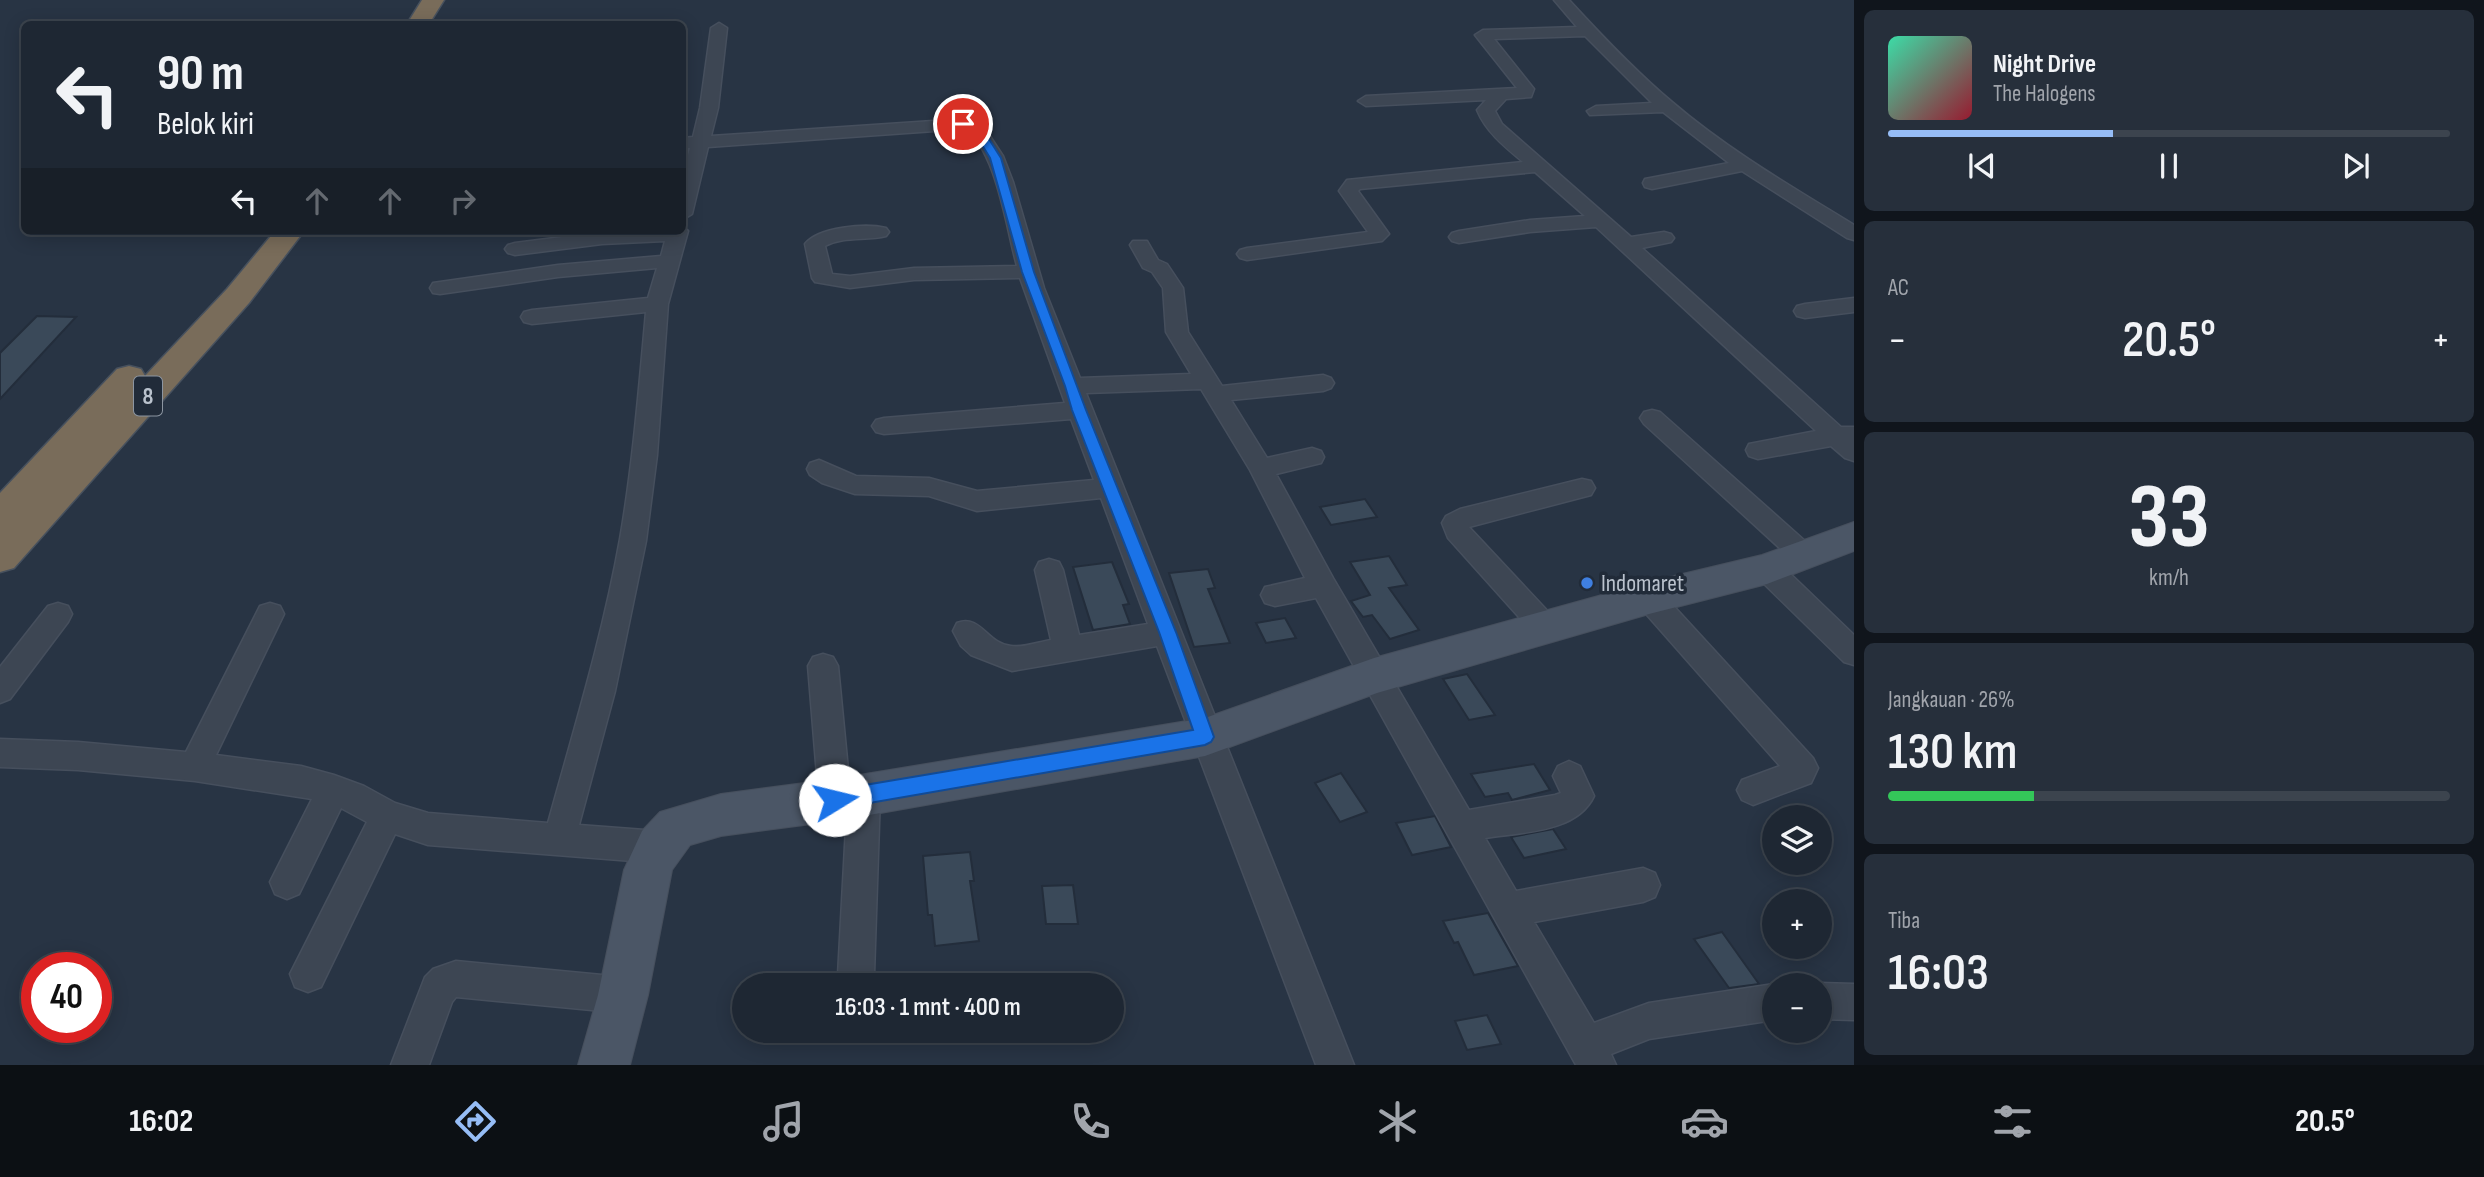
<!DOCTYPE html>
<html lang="id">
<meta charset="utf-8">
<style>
body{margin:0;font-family:"Sofia Sans Condensed",sans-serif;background:#262f3b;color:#f1f3f6;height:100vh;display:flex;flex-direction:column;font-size:26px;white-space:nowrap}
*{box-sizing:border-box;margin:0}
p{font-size:23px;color:#a1a5ac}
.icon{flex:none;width:38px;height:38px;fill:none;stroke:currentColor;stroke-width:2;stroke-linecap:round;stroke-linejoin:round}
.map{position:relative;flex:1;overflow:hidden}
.side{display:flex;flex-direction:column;gap:10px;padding:10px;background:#10151c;width:630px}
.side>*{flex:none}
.guide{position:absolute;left:21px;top:21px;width:665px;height:214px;border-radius:10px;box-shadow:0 4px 18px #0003,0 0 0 2px #3c444e;background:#1e2733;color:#f1f3f6;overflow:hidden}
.fabs{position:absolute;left:1762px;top:805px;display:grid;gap:14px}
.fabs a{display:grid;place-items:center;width:70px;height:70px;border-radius:50%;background:#1e2733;box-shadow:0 4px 18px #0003,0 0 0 2px #3c444e;font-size:35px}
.speed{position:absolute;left:21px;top:952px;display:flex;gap:14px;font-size:35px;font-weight:700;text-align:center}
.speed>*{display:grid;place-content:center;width:91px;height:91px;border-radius:50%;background:#1e2733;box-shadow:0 4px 18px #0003,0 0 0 2px #3c444e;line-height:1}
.speed .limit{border:10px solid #d22;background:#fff;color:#111}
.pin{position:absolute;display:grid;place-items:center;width:60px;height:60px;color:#fff;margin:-30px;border:4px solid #fff;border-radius:50%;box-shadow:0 2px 7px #0007}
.me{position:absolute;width:77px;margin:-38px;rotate:81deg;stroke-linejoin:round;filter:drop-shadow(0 0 5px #0008)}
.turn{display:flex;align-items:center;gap:24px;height:147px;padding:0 21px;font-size:32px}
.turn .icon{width:91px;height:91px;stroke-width:2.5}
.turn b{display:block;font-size:49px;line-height:60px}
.lanes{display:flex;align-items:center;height:66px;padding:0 21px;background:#0003;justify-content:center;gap:35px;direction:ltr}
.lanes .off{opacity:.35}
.big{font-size:52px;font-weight:600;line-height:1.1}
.side .widget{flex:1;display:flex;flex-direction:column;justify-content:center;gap:10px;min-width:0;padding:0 24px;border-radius:10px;background:#262f3b}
.side .dial{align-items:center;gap:0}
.dial b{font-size:91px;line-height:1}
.song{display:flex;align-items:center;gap:21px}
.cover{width:84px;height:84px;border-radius:10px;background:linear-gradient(135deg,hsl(160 70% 55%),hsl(350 70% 35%))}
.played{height:7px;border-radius:4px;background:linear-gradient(90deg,#96bdf6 40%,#3c444e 40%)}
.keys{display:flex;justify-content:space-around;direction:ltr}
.heat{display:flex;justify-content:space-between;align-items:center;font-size:38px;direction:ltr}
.charge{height:10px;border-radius:5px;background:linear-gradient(90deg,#34c759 26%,#3c444e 0)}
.trip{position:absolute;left:732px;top:973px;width:392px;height:70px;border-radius:35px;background:#1e2733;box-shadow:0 4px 18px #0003,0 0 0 2px #3c444e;font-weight:600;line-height:70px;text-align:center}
.menu{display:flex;height:112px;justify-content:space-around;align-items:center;background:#0c1014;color:#a1a5ac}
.menu .icon{width:49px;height:49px}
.menu .on{color:#96bdf6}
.menu b{font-size:32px;color:#f1f3f6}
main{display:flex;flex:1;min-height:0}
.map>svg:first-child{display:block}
.building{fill:#3a4959;stroke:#232d3b;stroke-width:2}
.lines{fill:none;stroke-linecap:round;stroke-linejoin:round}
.street-casing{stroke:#464f5d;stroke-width:3}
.secondary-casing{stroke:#464f5d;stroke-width:2}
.highway-casing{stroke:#47515e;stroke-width:3}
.street{fill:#3d4653;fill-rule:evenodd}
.secondary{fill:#4b5666;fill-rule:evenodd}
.highway{fill:#796c5a;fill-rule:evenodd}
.route{fill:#1a73e8;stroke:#114b97;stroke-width:2}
.shop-dot{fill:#3f7fe0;stroke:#212b39;stroke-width:2.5}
.labels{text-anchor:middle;stroke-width:7;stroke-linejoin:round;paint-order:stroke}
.shield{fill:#212b39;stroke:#8c95a1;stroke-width:2}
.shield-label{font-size:23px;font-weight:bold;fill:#bac2cd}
.poi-label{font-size:24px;fill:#bac2cd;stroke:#212b39;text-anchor:start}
</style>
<main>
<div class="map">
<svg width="1854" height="1065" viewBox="0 0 1854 1065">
<rect width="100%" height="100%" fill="#283444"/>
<!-- building -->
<g class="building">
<polygon points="37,316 76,317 0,399 0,353"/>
<polygon points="1365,499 1377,517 1331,525 1320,507"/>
<polygon points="1389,556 1407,585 1389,588 1419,630 1390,639 1372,615 1363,617 1351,601 1370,595 1350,562"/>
<polygon points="1112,562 1129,604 1123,605 1130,624 1093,630 1073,567"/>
<polygon points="1208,569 1215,588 1208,589 1230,643 1194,647 1169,573"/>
<polygon points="1285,618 1296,638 1266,643 1256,623"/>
<polygon points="1467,674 1495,715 1469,720 1443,679"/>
<polygon points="1534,764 1550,790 1512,800 1508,793 1485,797 1471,774"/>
<polygon points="1341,773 1367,812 1340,822 1315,783"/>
<polygon points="1435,816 1451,847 1412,855 1396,823"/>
<polygon points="1553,829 1566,849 1524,858 1511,837"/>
<polygon points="970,852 974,881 970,881 979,941 935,946 932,915 928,915 923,856"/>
<polygon points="1073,885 1078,924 1046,924 1042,886"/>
<polygon points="1488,913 1518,966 1474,975 1458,942 1454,943 1443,921"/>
<polygon points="1722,932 1759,984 1729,988 1694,939"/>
<polygon points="1487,1015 1501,1044 1467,1050 1455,1021"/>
</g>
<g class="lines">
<!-- street casing -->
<g class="street-casing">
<g id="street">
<path d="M1554 0H1569C1602 36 1635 71 1672 102 1728 150 1792 187 1854 225V240L1847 238 1742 171 1652 189 1645 187 1643 183 1645 179 1729 163 1663 112 1590 115 1587 111 1596 106 1652 103 1585 36 1494 39 1534 89 1531 97 1506 99 1495 111 1502 124 1631 237 1664 232 1671 234 1674 238 1671 242 1642 248 1841 427H1854V461L1845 458 1831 446 1758 459 1749 456 1746 450 1749 444 1816 431 1596 227 1530 232 1459 243 1452 241 1449 237 1452 233 1459 231 1530 220 1585 216 1535 172 1360 189 1358 191 1389 234 1382 241 1247 260 1240 258 1237 254 1240 250 1247 248 1368 232 1339 191 1347 180 1523 162C1505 147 1486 132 1477 110L1486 100 1366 106 1358 101 1366 96 1517 88 1475 35 1483 30 1577 27Z"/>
<path d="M719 23 727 28 718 108 711 136 963 119 984 127 1003 156 1013 182 1044 288 1080 378 1191 374 1166 332 1163 288 1152 272 1143 268 1130 245 1133 241H1147L1158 260 1167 264 1183 288 1188 332 1222 386 1323 375 1331 378 1334 383 1331 388 1323 391 1231 400 1267 458 1312 448 1321 451 1324 457 1321 463 1276 474 1333 578 1469 810 1555 795 1561 793 1553 776 1558 766 1569 761 1580 766 1594 796C1577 833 1521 832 1485 838L1516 891 1643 868 1655 873 1660 885 1655 897 1643 902 1534 922 1594 1023 1649 1003 1774 984 1778 985H1774V1020L1649 1039 1611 1054 1616 1065H1576L1316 598 1275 606 1265 603 1261 595 1265 587 1305 578 1250 470 1201 389 1086 393 1354 1065H1316L1157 646 1012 671 971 655 961 646 953 631 957 623C981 614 987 644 1011 646 1023 648 1039 642 1051 640L1035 570 1039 562 1049 559 1059 562 1063 570 1079 635 1148 624 1101 498 977 511 929 496 855 494 822 483 810 475 807 469 810 463 819 460 856 476 929 478 977 491 1094 480 1071 419 884 434 876 432 872 426 876 420 884 418 1065 403 1020 278 914 280 850 288 815 282 812 278 805 244C818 227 866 223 886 228L889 232 886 236C866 241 844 236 825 246L832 274 850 276 914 268 1017 266C1007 232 996 145 963 129L708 147 692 214 682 220V176L690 148H682V138L693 137 700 108 711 28Z"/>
<path d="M682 226 688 231 668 304 657 455 646 541 615 691 579 825 658 831 670 836 675 847 670 858 658 863 428 845 395 834 321 987 308 992 295 987 290 974 367 822 341 808 299 894 287 899 275 894 270 882 312 799 195 781 78 770 0 767V739L78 742 186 752 260 606 270 603 280 606 284 614 216 755 301 766 334 775 364 786 395 803 428 813 548 823C574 729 603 635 620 539 633 464 639 388 646 312L532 324 524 322 521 317 524 312 532 310 648 298 657 268 558 277 440 294 433 293 430 288 433 283 440 282 558 265 661 256 665 241 602 244 515 255 508 253 505 249 508 245 515 243 602 232 682 231Z"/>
<polygon points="1854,298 1854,312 1805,318 1797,316 1794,311 1797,306 1805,304"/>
<polygon points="1652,410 1660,412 1814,549 1818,556 1814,563 1805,566 1796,563 1644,424 1640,418 1644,412"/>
<polygon points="1582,479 1591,481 1595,488 1591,495 1469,527 1555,619 1559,627 1555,635 1545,639 1535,635 1448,538 1442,523 1446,516 1460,509"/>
<polygon points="1767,558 1777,561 1854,635 1854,665 1844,662 1757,577 1753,569 1757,561"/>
<polygon points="1649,587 1659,590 1813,758 1818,768 1811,783 1753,805 1742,800 1737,790 1742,780 1780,766 1639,606 1635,598 1639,590"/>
<polygon points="58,603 68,606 72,614 68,622 10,699 0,703 0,667 48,606"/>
<polygon points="823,654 833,657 838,666 850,790 853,784 864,780 875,784 880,795 874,975 870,985 842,985 838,975 847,808 835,815 824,811 819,800 808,666 813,657"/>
<polygon points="456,961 623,977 636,982 641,995 636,1008 623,1013 456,997 452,1002 429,1065 391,1065 425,977 433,969"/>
<polygon points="1820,983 1854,984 1854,1020 1820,1019 1820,985 1814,985"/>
</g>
</g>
<!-- secondary casing -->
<g class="secondary-casing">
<polygon id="secondary" points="1854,522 1854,551 1767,584 1649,614 1377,693 1205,756 835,821 721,836 690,845 672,870 648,995 630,1065 578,1065 598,995 624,870 642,831 660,812 721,794 835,779 1205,718 1374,658 1649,582 1762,555"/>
</g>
<!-- highway casing -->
<g class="highway-casing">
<g id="highway">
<polygon points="422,0 444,0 429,24 407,24"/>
<polygon points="275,231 304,231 249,303 14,568 0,572 0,493 117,369 129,366 141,369 145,376 227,289"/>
</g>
</g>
<!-- street -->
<use href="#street" class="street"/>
<!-- secondary -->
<use href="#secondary" class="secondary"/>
<!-- highway -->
<use href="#highway" class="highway"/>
</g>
<!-- route -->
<polygon class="route" points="959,121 973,122 982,128 1001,158 1034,272 1086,410 1176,632 1214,737 1211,742 1205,745 835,809 828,806 825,800 828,793 835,790 1193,730 1159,632 1072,410 1065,386 1022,272 990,158 974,132 959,126"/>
<!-- markers -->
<circle class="shop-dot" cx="1587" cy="583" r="7"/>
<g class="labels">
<!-- shield labels -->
<rect class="shield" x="134" y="376.5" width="28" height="39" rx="5"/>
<g class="shield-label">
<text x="148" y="404">8</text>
</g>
<!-- poi labels -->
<g class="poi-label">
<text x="1601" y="591">Indomaret</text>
</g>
</g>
</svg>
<div class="fabs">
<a><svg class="icon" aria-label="layers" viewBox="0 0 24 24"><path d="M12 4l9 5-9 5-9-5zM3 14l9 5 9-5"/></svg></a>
<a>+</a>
<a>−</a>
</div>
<div class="speed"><div class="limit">40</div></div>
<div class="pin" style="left:963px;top:124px;background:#d93025"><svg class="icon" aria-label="arrive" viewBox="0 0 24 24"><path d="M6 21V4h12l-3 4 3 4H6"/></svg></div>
<svg class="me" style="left:835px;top:800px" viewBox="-20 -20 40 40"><circle r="19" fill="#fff"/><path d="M0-13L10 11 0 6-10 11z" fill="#1a73e8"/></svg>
<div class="trip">16:03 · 1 mnt · 400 m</div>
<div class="guide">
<div class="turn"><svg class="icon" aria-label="left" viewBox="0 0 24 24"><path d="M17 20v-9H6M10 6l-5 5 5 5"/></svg><div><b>90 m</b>Belok kiri</div></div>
<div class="lanes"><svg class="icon" aria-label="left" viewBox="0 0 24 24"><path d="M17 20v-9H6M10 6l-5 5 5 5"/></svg><svg class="icon off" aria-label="ahead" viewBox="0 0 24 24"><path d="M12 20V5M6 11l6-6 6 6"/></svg><svg class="icon off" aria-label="ahead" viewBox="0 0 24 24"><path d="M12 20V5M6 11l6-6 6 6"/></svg><svg class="icon off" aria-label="right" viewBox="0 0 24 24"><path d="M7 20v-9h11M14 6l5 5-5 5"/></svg></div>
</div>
</div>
<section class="side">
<div class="widget">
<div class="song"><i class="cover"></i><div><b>Night Drive</b><p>The Halogens</p></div></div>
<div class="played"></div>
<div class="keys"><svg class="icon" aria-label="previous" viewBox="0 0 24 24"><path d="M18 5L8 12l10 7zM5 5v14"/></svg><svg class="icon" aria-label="pause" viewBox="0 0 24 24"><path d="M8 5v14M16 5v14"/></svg><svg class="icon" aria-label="next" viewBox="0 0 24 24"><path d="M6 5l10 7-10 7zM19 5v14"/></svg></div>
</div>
<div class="widget"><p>AC</p>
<div class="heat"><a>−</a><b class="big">20.5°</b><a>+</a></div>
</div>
<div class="widget dial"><b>33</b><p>km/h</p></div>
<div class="widget"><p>Jangkauan · 26%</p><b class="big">130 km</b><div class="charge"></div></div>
<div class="widget"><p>Tiba</p><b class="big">16:03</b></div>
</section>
</main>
<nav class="menu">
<b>16:02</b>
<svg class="icon on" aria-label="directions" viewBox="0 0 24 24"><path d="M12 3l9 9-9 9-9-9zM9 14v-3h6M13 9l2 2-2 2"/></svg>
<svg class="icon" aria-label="music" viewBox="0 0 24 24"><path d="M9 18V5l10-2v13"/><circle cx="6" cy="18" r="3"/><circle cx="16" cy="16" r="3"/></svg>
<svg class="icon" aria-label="phone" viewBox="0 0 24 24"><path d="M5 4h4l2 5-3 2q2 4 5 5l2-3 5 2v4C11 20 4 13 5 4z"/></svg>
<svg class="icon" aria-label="climate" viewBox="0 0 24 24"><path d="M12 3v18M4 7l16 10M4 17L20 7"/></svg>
<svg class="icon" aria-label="car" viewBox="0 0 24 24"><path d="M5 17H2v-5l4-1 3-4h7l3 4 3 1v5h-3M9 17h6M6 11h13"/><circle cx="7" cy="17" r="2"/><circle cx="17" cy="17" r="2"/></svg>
<svg class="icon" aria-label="filters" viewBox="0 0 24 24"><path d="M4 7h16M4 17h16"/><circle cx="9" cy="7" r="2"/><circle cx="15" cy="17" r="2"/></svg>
<b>20.5°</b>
</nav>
